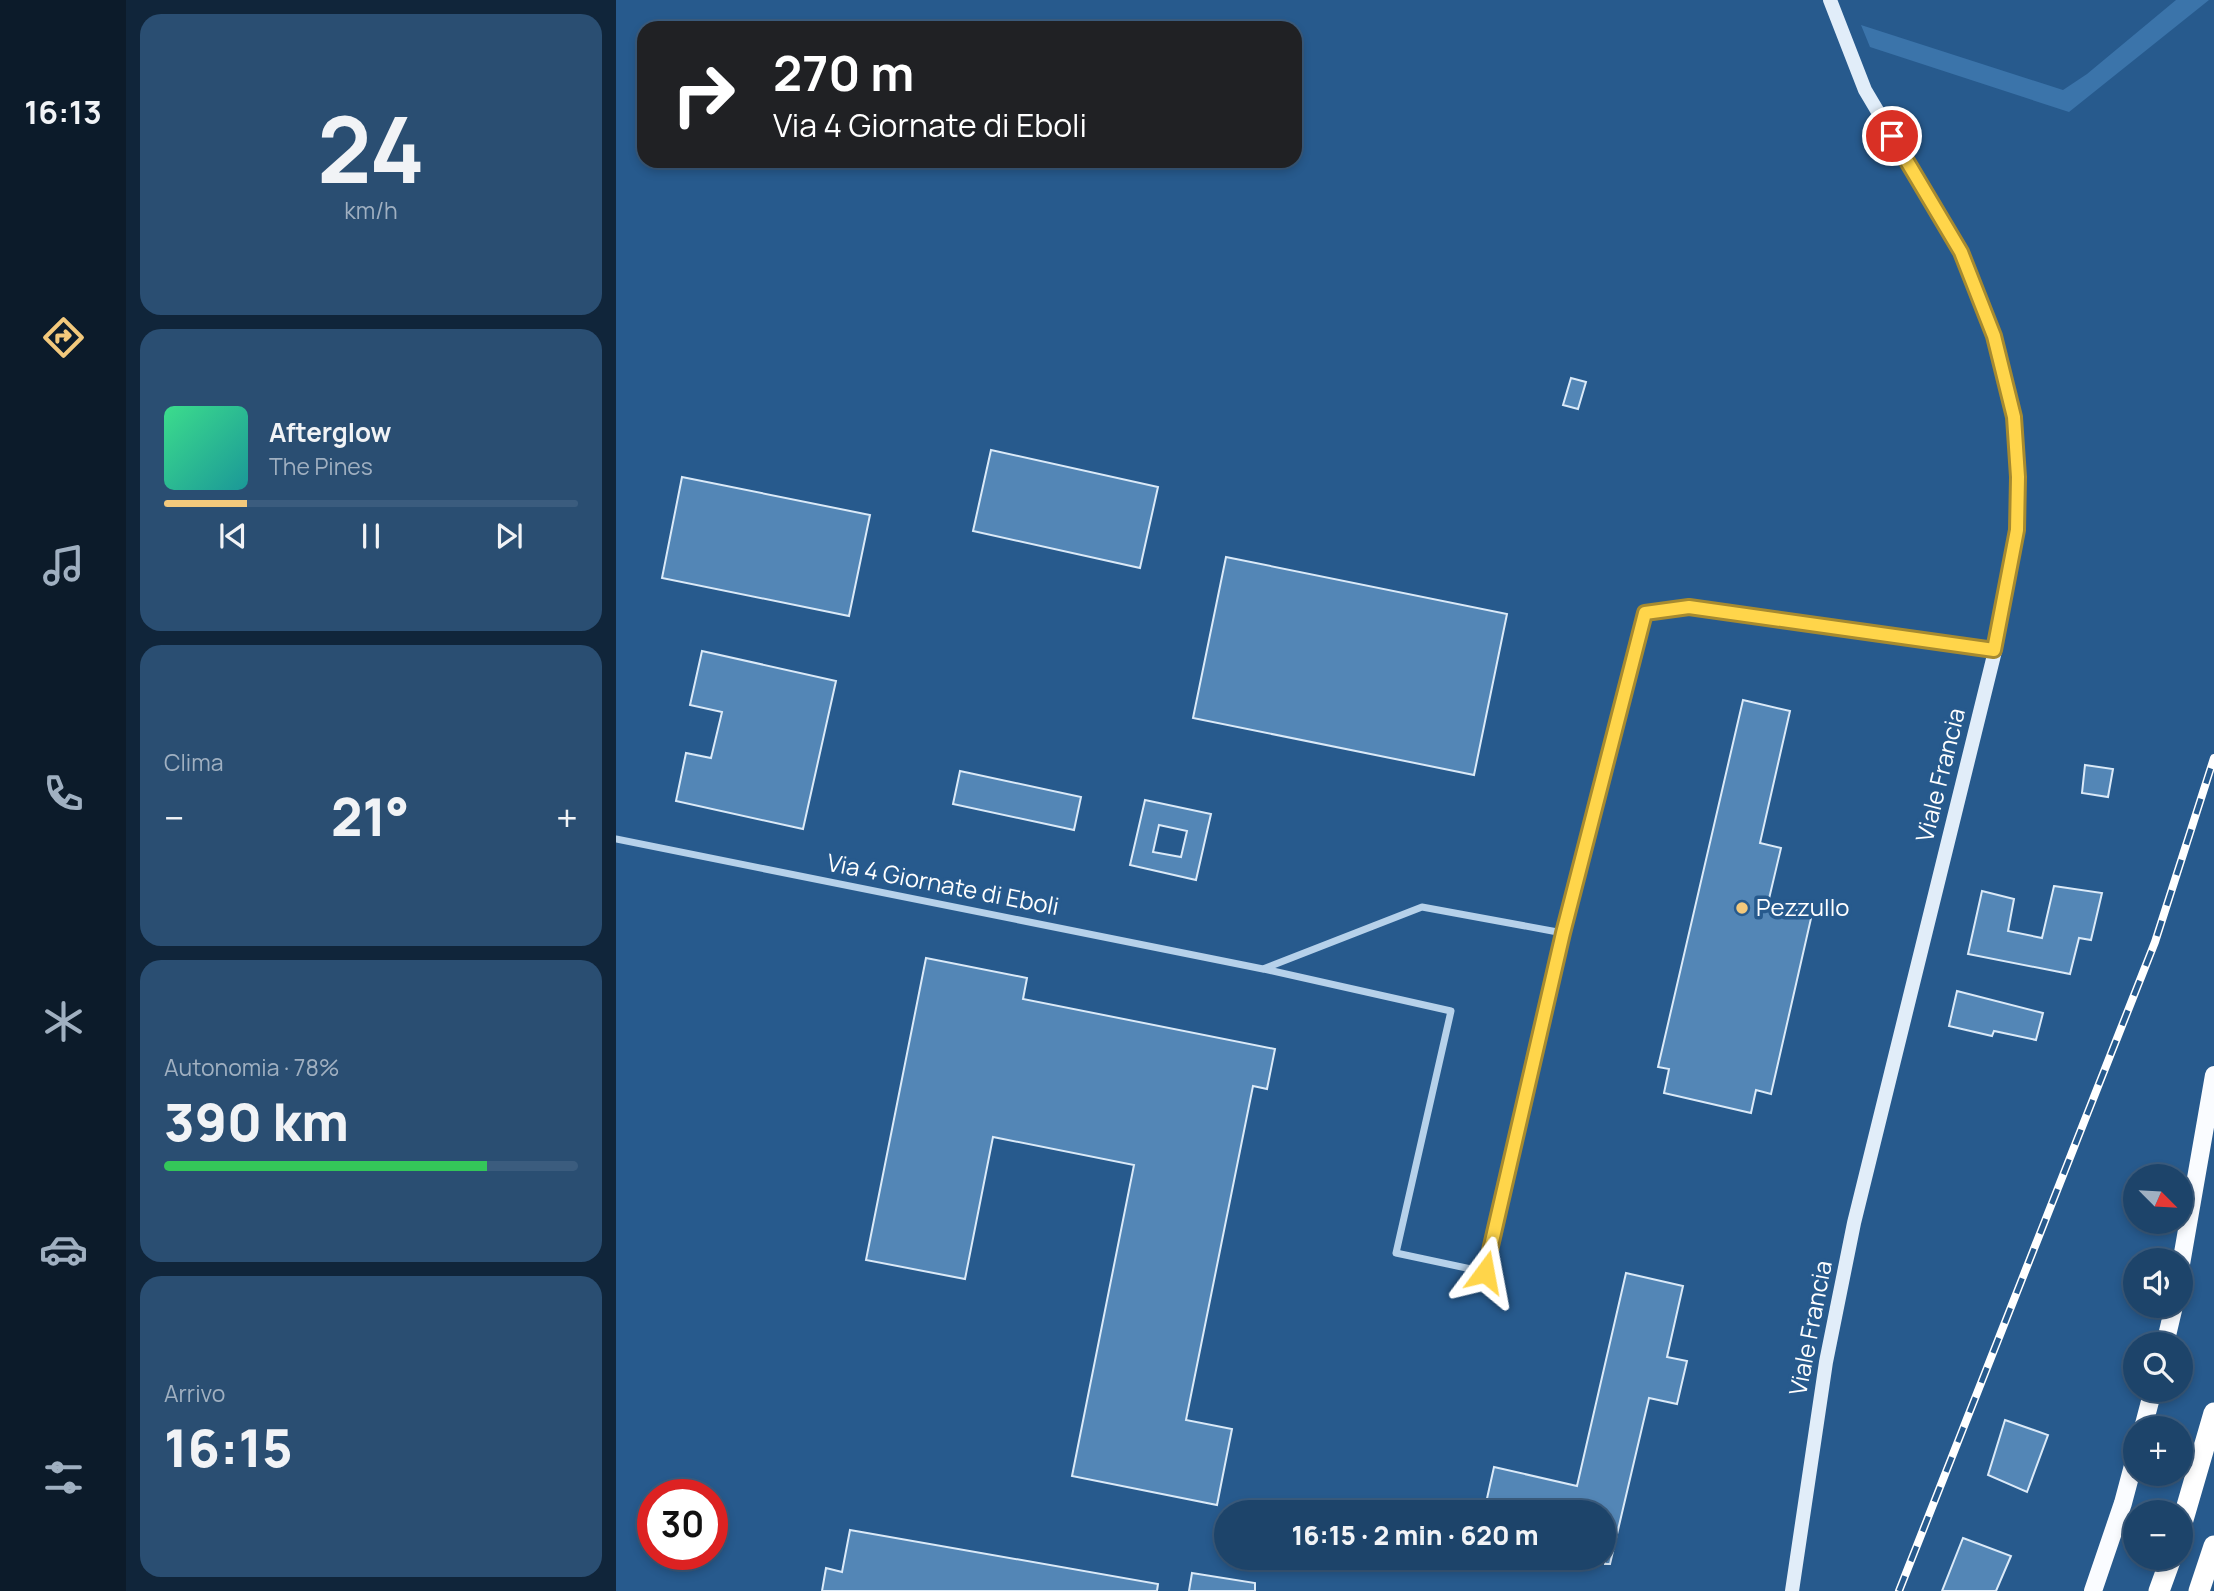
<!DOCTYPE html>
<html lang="it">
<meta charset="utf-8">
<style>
body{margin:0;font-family:Manrope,sans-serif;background:#2a4e72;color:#f1f3f6;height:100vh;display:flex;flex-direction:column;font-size:26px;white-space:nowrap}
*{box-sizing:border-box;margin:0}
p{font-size:23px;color:#a0b0c1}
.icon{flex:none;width:38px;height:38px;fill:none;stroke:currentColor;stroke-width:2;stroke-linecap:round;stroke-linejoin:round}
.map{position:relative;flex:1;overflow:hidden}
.drawer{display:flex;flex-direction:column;gap:14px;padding:14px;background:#10253a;width:490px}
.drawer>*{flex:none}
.guide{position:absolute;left:21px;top:21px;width:665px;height:147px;border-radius:21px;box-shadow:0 4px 10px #0003,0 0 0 2px #3b5c7e;background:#202124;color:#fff;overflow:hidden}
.needle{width:46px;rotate:114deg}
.controls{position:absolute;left:1507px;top:1164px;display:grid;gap:14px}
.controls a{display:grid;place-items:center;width:70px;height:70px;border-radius:50%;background:#1d446a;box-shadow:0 4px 10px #0003,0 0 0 2px #3b5c7e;font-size:35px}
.speed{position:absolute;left:21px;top:1479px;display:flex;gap:14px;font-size:35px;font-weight:700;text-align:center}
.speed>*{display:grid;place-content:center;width:91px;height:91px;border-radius:50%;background:#1d446a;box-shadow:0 4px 10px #0003,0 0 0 2px #3b5c7e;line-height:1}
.speed .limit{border:10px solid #d22;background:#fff;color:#111}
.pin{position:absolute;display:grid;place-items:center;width:60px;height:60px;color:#fff;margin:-30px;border:4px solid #fff;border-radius:50%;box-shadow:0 2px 7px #0007}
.me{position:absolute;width:77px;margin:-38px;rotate:13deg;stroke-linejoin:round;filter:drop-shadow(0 0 5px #0008)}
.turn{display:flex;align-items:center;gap:24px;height:147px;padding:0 21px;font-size:32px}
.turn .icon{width:91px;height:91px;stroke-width:2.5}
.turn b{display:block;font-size:49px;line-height:60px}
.big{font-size:52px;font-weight:800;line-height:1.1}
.drawer .widget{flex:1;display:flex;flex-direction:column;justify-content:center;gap:10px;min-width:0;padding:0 24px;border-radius:21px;background:#2a4e72}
.drawer .dial{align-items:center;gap:0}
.dial b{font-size:91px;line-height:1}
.song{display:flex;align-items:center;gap:21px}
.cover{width:84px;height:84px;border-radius:10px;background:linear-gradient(135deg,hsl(150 70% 55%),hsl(180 70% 35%))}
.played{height:7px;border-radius:4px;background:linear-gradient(90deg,#f3c97c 20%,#3b5c7e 20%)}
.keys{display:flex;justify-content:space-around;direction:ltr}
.heat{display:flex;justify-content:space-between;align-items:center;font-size:38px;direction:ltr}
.charge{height:10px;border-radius:5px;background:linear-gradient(90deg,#34c759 78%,#3b5c7e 0)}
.trip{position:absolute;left:598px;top:1500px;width:402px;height:70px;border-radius:35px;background:#1d446a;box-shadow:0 4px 10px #0003,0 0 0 2px #3b5c7e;font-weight:800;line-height:70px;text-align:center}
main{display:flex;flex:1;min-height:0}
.menu{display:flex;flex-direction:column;width:126px;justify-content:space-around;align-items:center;background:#0c1b2a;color:#a0b0c1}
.menu .icon{width:49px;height:49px}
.menu .on{color:#f3c97c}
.menu b{font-size:32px;color:#f1f3f6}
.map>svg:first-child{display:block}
.green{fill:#3b74aa}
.building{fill:#5386b6;stroke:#dbeaf8;stroke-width:2;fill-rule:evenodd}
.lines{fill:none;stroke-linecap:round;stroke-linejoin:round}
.lane{stroke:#b6d1ea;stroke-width:5}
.street{stroke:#b6d1ea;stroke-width:7}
.secondary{stroke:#e1edf9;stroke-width:14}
.primary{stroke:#fafcff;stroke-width:18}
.highway{stroke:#fff;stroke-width:21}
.rail-casing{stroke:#fff;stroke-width:8}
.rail{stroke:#275a8d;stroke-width:5;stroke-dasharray:16;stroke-linecap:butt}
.route-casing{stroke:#a68a30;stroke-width:18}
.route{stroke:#ffd54a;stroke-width:12}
.poi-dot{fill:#f3c97c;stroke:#275a8d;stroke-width:2.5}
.labels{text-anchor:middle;stroke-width:7;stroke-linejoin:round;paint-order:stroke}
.street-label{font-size:24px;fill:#fff;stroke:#275a8d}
.poi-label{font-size:24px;fill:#fff;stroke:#275a8d;text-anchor:start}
</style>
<main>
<nav class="menu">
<b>16:13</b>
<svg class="icon on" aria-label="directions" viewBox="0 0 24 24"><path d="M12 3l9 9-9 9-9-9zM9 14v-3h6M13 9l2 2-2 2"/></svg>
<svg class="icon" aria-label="music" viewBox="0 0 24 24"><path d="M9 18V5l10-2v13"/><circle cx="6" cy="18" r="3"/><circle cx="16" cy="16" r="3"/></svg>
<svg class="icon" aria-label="phone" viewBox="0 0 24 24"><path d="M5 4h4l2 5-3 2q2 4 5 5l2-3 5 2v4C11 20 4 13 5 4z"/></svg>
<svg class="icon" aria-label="climate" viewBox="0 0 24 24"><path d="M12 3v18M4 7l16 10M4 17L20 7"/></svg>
<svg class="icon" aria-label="car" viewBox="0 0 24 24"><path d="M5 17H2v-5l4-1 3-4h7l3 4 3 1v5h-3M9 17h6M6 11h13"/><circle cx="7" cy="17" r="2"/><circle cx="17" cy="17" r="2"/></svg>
<svg class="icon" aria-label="filters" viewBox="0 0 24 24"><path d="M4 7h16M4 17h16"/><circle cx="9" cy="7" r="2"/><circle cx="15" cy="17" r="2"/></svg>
</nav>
<section class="drawer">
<div class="widget dial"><b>24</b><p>km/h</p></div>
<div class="widget">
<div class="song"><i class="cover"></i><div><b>Afterglow</b><p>The Pines</p></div></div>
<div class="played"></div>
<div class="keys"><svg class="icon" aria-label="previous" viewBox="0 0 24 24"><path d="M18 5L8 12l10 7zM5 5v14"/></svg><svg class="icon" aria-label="pause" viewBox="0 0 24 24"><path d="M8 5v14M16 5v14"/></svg><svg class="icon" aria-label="next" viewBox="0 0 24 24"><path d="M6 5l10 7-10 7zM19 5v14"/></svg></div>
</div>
<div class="widget"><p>Clima</p>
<div class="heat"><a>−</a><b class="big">21°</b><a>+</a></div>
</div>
<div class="widget"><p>Autonomia · 78%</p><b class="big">390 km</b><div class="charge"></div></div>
<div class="widget"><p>Arrivo</p><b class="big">16:15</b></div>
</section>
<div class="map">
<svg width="1598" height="1591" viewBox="0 0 1598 1591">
<rect width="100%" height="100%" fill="#275a8d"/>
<!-- green -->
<polygon class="green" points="1560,0 1593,0 1453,112 1254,47 1245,25 1447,90 1471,74"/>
<!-- building -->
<g class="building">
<polygon points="955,378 970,382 962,409 947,405"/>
<polygon points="375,450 542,487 524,568 357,531"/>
<polygon points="66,477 254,515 233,616 46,578"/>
<polygon points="610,557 891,614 858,775 577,718"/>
<polygon points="86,651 220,681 187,829 60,801 70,753 95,758 106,712 74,705"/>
<polygon points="1127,700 1174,711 1144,843 1165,848 1152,903 1196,914 1155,1094 1140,1090 1135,1113 1048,1093 1053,1069 1042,1067"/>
<polygon points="1469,765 1497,769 1492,797 1466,793"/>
<polygon points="344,771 465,797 458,830 337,804"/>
<path d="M529 800 595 814 580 880 514 865ZM543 825 571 831 565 857 537 852Z"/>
<polygon points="1438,886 1486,893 1475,940 1463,938 1454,974 1352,954 1366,891 1398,899 1392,931 1426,938"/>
<polygon points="310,958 411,978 407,999 659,1049 651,1089 637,1086 570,1420 616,1429 601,1505 456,1476 518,1165 377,1137 349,1279 250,1260"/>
<polygon points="1341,991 1427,1013 1420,1040 1378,1031 1376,1036 1333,1026"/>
<polygon points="1010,1273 1067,1286 1051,1357 1071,1361 1061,1404 1033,1398 994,1564 989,1564 989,1512 868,1512 878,1467 961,1486"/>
<polygon points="1389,1420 1432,1435 1411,1492 1372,1475"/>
<polygon points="234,1530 542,1584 541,1591 206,1591 210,1568 226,1572"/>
<polygon points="1347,1538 1395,1556 1380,1591 1326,1591"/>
<polygon points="576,1573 639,1583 639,1591 573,1591"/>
</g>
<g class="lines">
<!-- lane -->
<polyline class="lane" points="1531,1474 1553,1478"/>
<!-- street -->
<g class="street">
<polyline points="0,839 647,969 806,907 947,933 1029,613 1073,607 1379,651"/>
<polyline points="648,969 835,1011 780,1253 869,1272 947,933"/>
</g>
<!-- secondary -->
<polyline class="secondary" points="1176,1591 1210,1362 1238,1223 1379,651 1400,530 1402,477 1398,417 1378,336 1345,252 1249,90 1214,0"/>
<!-- primary -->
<g class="primary">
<polyline points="1564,1270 1598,1075"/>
<polyline points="1549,1344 1558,1306"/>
<polyline points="1527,1428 1537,1390"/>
<polyline points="1477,1591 1507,1503 1519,1458"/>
</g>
<!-- highway -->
<g class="highway">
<polyline points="1564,1530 1598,1413"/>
<polyline points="1543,1591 1555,1558"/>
<polyline points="1583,1591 1598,1546"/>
</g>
<!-- rail casing -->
<g class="rail-casing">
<polyline id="rail" points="1283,1591 1539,942 1598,758"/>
</g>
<!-- rail -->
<use href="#rail" class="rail"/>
</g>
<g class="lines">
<!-- route casing -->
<g class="route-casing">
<polyline id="route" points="869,1272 947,933 1029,613 1073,607 1378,650 1401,530 1402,477 1398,417 1378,336 1345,252 1276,136"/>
</g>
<!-- route -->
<use href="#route" class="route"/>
</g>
<!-- markers -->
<circle class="poi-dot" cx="1126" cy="908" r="7"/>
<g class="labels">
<!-- street labels -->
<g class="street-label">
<text transform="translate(1325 775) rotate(-76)" y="8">Viale Francia</text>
<text transform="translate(327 885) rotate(11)" y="8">Via 4 Giornate di Eboli</text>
<text transform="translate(1195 1328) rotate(-79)" y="8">Viale Francia</text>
</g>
<!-- poi labels -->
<g class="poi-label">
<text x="1140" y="916">Pezzullo</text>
</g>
</g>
</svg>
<div class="controls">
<a><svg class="needle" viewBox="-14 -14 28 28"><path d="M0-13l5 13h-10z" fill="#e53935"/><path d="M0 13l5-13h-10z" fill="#a0b0c1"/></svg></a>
<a><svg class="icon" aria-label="sound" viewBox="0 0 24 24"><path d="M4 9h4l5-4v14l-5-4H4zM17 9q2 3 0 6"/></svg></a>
<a><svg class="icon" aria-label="search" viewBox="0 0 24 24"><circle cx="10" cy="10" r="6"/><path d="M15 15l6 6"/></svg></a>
<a>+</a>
<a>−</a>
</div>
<div class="speed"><div class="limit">30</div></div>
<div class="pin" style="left:1276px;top:136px;background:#d93025"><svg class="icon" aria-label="arrive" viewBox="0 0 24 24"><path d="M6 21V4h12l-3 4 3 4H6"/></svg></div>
<svg class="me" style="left:869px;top:1272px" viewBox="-20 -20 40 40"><path d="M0-17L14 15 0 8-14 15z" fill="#ffd54a" stroke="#fff" stroke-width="4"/></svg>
<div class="trip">16:15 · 2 min · 620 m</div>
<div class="guide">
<div class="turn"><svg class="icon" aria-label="right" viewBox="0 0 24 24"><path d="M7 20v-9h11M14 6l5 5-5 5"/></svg><div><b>270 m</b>Via 4 Giornate di Eboli</div></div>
</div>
</div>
</main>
